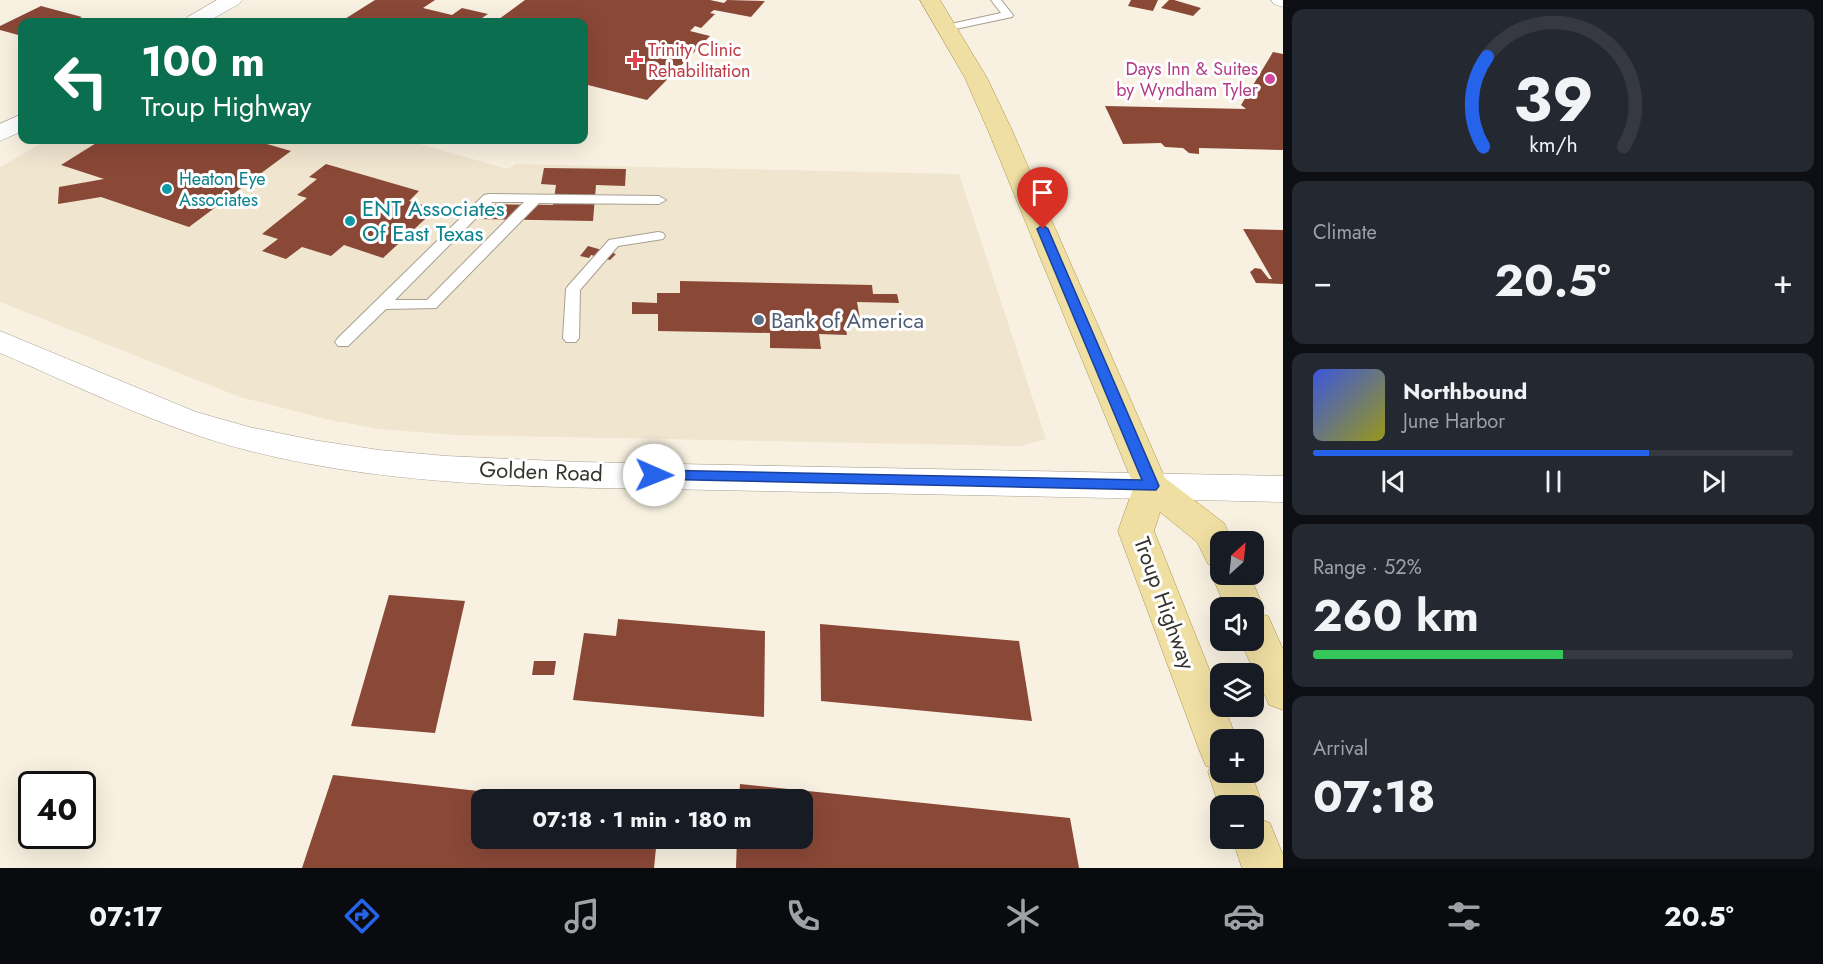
<!DOCTYPE html>
<meta charset="utf-8">
<style>
body{margin:0;font-family:Jost,sans-serif;background:#242831;color:#f1f3f6;height:100vh;display:flex;flex-direction:column;font-size:22px;white-space:nowrap}
*{box-sizing:border-box;margin:0}
p{font-size:20px;color:#9ea1a6}
.icon{flex:none;width:33px;height:33px;fill:none;stroke:currentColor;stroke-width:2;stroke-linecap:round;stroke-linejoin:round}
.map{position:relative;flex:1;overflow:hidden}
.drawer{display:flex;flex-direction:column;gap:9px;padding:9px;background:#0d0f14;width:540px}
.drawer>*{flex:none}
.guide{position:absolute;left:18px;top:18px;width:570px;height:126px;border-radius:12px;box-shadow:0 6px 24px #0002;background:#0b6e4f;color:#fff;overflow:hidden}
.needle{width:39px;rotate:27deg}
.tools{position:absolute;left:1210px;top:531px;display:grid;gap:12px}
.tools a{display:grid;place-items:center;width:54px;height:54px;border-radius:12px;background:#171b24;box-shadow:0 6px 24px #0002;font-size:30px}
.speed{position:absolute;left:18px;top:771px;display:flex;gap:12px;font-size:30px;font-weight:700;text-align:center}
.speed>*{display:grid;place-content:center;width:78px;height:78px;border-radius:50%;background:#171b24;box-shadow:0 6px 24px #0002;line-height:1}
.speed .limit{border:3px solid #111;border-radius:9px;background:#fff;color:#111}
.pin{position:absolute;display:grid;place-items:center;width:51px;height:51px;color:#fff;margin:-62px -26px;border-radius:50% 50% 50% 0;rotate:-45deg;box-shadow:0 0 6px #0007}
.pin .icon{rotate:45deg}
.me{position:absolute;width:66px;margin:-33px;rotate:91deg;stroke-linejoin:round;filter:drop-shadow(0 0 4px #0008)}
.turn{display:flex;align-items:center;gap:21px;height:126px;padding:0 24px;font-size:27px}
.turn .icon{width:78px;height:78px;stroke-width:2.5}
.turn b{display:block;font-size:42px;line-height:51px}
.big{font-size:45px;font-weight:700;line-height:1.1}
.drawer .widget{flex:1;display:flex;flex-direction:column;justify-content:center;gap:9px;min-width:0;padding:0 21px;border-radius:12px;background:#242831}
.drawer .dial{align-items:center;gap:0}
.dial svg{height:156px;overflow:visible;fill:none;stroke:#363941;stroke-width:7;stroke-linecap:round;text-anchor:middle}
.dial text{fill:#f1f3f6;stroke:none}
.song{display:flex;align-items:center;gap:18px}
.cover{width:72px;height:72px;border-radius:9px;background:linear-gradient(135deg,hsl(230 70% 55%),hsl(60 70% 35%))}
.played{height:6px;border-radius:3px;background:linear-gradient(90deg,#2563eb 70%,#363941 70%)}
.keys{display:flex;justify-content:space-around;direction:ltr}
.heat{display:flex;justify-content:space-between;align-items:center;font-size:33px;direction:ltr}
.charge{height:9px;border-radius:4px;background:linear-gradient(90deg,#34c759 52%,#363941 0)}
.trip{position:absolute;left:471px;top:789px;width:342px;height:60px;border-radius:12px;background:#171b24;box-shadow:0 6px 24px #0002;font-weight:700;line-height:60px;text-align:center}
.dock{display:flex;height:96px;justify-content:space-around;align-items:center;background:#090b0e;color:#9ea1a6}
.dock .icon{width:42px;height:42px}
.dock .selected{color:#2563eb}
.dock b{font-size:27px;color:#f1f3f6}
main{display:flex;flex:1;min-height:0}
.map>svg:first-child{display:block}
.built{fill:#f0e5cf}
.building{fill:#8a4837}
.lines{fill:none;stroke-linecap:round;stroke-linejoin:round}
.lane-casing{stroke:#a7a091;stroke-width:2}
.street-casing{stroke:#a7a091;stroke-width:1}
.secondary-casing{stroke:#a7a091;stroke-width:1}
.primary-casing{stroke:#a89452;stroke-width:1}
.lane{fill:#fff;fill-rule:evenodd}
.street{fill:#fff;fill-rule:evenodd}
.secondary{fill:#fff;fill-rule:evenodd}
.primary{fill:#f0dfa3;fill-rule:evenodd}
.route{fill:#2563eb;stroke:#184099;stroke-width:1.5}
.health-dot{fill:#e0444e;stroke:#fff;stroke-width:2}
.hotel-dot{fill:#d1479c;stroke:#fff;stroke-width:2}
.culture-dot{fill:#0f9aa8;stroke:#fff;stroke-width:2}
.service-dot{fill:#5c6f8a;stroke:#fff;stroke-width:2}
.labels{text-anchor:middle;stroke-width:6;stroke-linejoin:round;paint-order:stroke}
.far-health-label{font-size:18px;fill:#be3a42;stroke:#fff;text-anchor:start}
.far-hotel-label{font-size:18px;fill:#b23c85;stroke:#fff;text-anchor:end}
.far-culture-label{font-size:18px;fill:#0d838f;stroke:#fff;text-anchor:start}
.culture-label{font-size:22px;fill:#0d838f;stroke:#fff;text-anchor:start}
.service-label{font-size:22px;fill:#4e5e75;stroke:#fff;text-anchor:start}
.street-label{font-size:22px;fill:#36332d;stroke:#fff}
</style>
<main>
<div class="map">
<svg width="1283" height="868" viewBox="0 0 1283 868">
<rect width="100%" height="100%" fill="#f8f1e1"/>
<!-- built -->
<polygon class="built" points="47,140 405,140 508,169 515,164 959,174 1046,439 1021,446 455,435 379,429 330,420 240,397 0,302 0,167"/>
<!-- building -->
<g class="building">
<polygon points="375,0 435,0 423,8 452,15 462,8 488,14 476,22 416,22 404,19 399,22 340,22"/>
<polygon points="525,0 710,0 724,3 727,0 765,1 751,17 714,10 710,13 715,14 701,28 695,26 690,31 710,36 647,100 584,84 584,22 495,22"/>
<polygon points="1131,0 1158,0 1153,11 1128,6"/>
<polygon points="1169,0 1174,0 1201,8 1193,16 1161,8"/>
<polygon points="41,6 82,17 72,22 22,22 22,36 0,30 0,26"/>
<polygon points="1273,52 1283,54 1283,150 1199,148 1199,154 1189,153 1183,148 1165,147 1161,143 1123,144 1105,106 1246,109 1241,105"/>
<polygon points="101,140 253,140 291,151 189,227 101,197 58,204 59,187 104,179 61,165"/>
<polygon points="326,164 419,191 409,201 436,209 383,258 344,245 331,256 302,247 286,259 262,251 278,239 262,234 307,198 297,195 317,179 309,177"/>
<polygon points="544,168 626,169 625,186 596,185 593,221 477,219 480,204 553,205 556,185 541,184"/>
<polygon points="1243,229 1283,230 1283,284 1256,283 1250,272 1255,268 1261,269 1269,279 1272,279"/>
<polygon points="588,246 616,254 610,260 591,255 589,258 580,256"/>
<polygon points="680,281 872,285 873,294 897,294 899,303 857,302 861,325 845,325 847,335 819,334 821,349 770,348 770,333 658,331 658,314 632,314 632,302 657,303 657,293 680,293"/>
<polygon points="389,595 465,601 435,733 351,726"/>
<polygon points="618,619 765,631 764,717 573,700 584,633 616,636"/>
<polygon points="820,624 1019,641 1032,721 821,701"/>
<polygon points="534,661 556,661 554,675 532,675"/>
<polygon points="333,775 541,798 482,800 482,838 657,838 654,868 302,868"/>
<polygon points="740,784 1070,818 1079,868 736,868 737,838 802,838 802,800 739,800"/>
</g>
<g class="lines">
<!-- lane casing -->
<g class="lane-casing">
<g id="lane">
<polygon points="991,0 1001,0 1013,15 1012,17 946,31 941,28 946,25 1001,13"/>
<path d="M489 194 659 196 666 200 659 204 539 203 436 308 386 309 348 346H338L335 342 338 338 484 195ZM492 202H524L427 300H395Z"/>
<polygon points="658,232 663,233 665,236 663,239 618,246 580,290 579,338 576,342 566,342 563,338 566,289 568,286 609,240"/>
</g>
</g>
<!-- street casing -->
<g class="street-casing">
<polygon id="street" points="1271,0 1283,0 1283,7 1274,4"/>
</g>
<!-- secondary casing -->
<g class="secondary-casing">
<g id="secondary">
<polygon points="217,0 242,0 239,4 207,22 183,22 186,18"/>
<polygon points="22,114 22,131 0,141 0,124"/>
<path d="M0 331 196 412 249 427 313 440 379 450 446 456 579 462 1283 476V502C1093 497 903 494 713 490 558 487 401 489 250 451 163 429 82 388 0 353Z"/>
</g>
</g>
<!-- primary casing -->
<g class="primary-casing">
<polygon id="primary" points="920,0 940,0 987,78 1011,128 1165,478 1224,523 1233,542 1221,542 1221,574 1249,574 1264,608 1261,614 1268,616 1283,649 1283,710 1269,705 1240,640 1254,640 1254,608 1226,608 1211,574 1215,567 1208,564 1197,542 1160,512 1154,531 1221,699 1221,706 1224,706 1237,740 1221,740 1221,772 1251,772 1263,806 1258,818 1270,823 1283,855 1283,868 1242,868 1232,838 1254,838 1254,806 1221,806 1221,810 1219,806 1208,772 1210,767 1206,766 1200,752 1118,531 1134,486 987,128 965,78"/>
</g>
<!-- lane -->
<use href="#lane" class="lane"/>
<!-- street -->
<use href="#street" class="street"/>
<!-- secondary -->
<use href="#secondary" class="secondary"/>
<!-- primary -->
<use href="#primary" class="primary"/>
</g>
<!-- route -->
<polygon class="route" points="1043,225 1048,229 1159,486 1156,490 649,479 647,475 649,472 654,470 1142,480 1037,229"/>
<!-- markers -->
<path class="health-dot" d="M632 51h6v6h6v6h-6v6h-6v-6h-6v-6h6z"/>
<circle class="hotel-dot" cx="1270" cy="79" r="6"/>
<g class="culture-dot">
<circle cx="167" cy="189" r="6"/>
<circle cx="350" cy="221" r="6"/>
</g>
<circle class="service-dot" cx="759" cy="320" r="6"/>
<g class="labels">
<!-- far-health labels -->
<g class="far-health-label">
<text x="648" y="56">Trinity Clinic<tspan x="648" dy="21">Rehabilitation</tspan></text>
</g>
<!-- far-hotel labels -->
<g class="far-hotel-label">
<text x="1258" y="75">Days Inn &amp; Suites<tspan x="1258" dy="21">by Wyndham Tyler</tspan></text>
</g>
<!-- far-culture labels -->
<g class="far-culture-label">
<text x="179" y="185">Heaton Eye<tspan x="179" dy="21">Associates</tspan></text>
</g>
<!-- culture labels -->
<g class="culture-label">
<text x="362" y="216">ENT Associates<tspan x="362" dy="25">Of East Texas</tspan></text>
</g>
<!-- service labels -->
<g class="service-label">
<text x="771" y="328">Bank of America</text>
</g>
<!-- street labels -->
<g class="street-label">
<text transform="translate(541 471) rotate(2)" y="8">Golden Road</text>
<text transform="translate(1165 603) rotate(70)" y="8">Troup Highway</text>
</g>
</g>
</svg>
<div class="tools">
<a><svg class="needle" viewBox="-14 -14 28 28"><path d="M0-13l5 13h-10z" fill="#e53935"/><path d="M0 13l5-13h-10z" fill="#9ea1a6"/></svg></a>
<a><svg class="icon" aria-label="sound" viewBox="0 0 24 24"><path d="M4 9h4l5-4v14l-5-4H4zM17 9q2 3 0 6"/></svg></a>
<a><svg class="icon" aria-label="layers" viewBox="0 0 24 24"><path d="M12 4l9 5-9 5-9-5zM3 14l9 5 9-5"/></svg></a>
<a>+</a>
<a>−</a>
</div>
<div class="speed"><div class="limit">40</div></div>
<div class="pin" style="left:1043px;top:229px;background:#d93025"><svg class="icon" aria-label="arrive" viewBox="0 0 24 24"><path d="M6 21V4h12l-3 4 3 4H6"/></svg></div>
<svg class="me" style="left:654px;top:475px" viewBox="-20 -20 40 40"><circle r="19" fill="#fff"/><path d="M0-13L10 11 0 6-10 11z" fill="#2563eb"/></svg>
<div class="trip">07:18 · 1 min · 180 m</div>
<div class="guide">
<div class="turn"><svg class="icon" aria-label="left" viewBox="0 0 24 24"><path d="M17 20v-9H6M10 6l-5 5 5 5"/></svg><div><b>100 m</b>Troup Highway</div></div>
</div>
</div>
<section class="drawer">
<div class="widget dial"><svg viewBox="0 0 100 80">
<path d="M14 69A42 42 0 1 1 86 69"/>
<path d="M14 69A42 42 0 0 1 16 23" stroke="#2563eb"/>
<text x="50" y="56" font-size="32" font-weight="700">39</text>
<text x="50" y="72" font-size="11">km/h</text>
</svg></div>
<div class="widget"><p>Climate</p>
<div class="heat"><a>−</a><b class="big">20.5°</b><a>+</a></div>
</div>
<div class="widget">
<div class="song"><i class="cover"></i><div><b>Northbound</b><p>June Harbor</p></div></div>
<div class="played"></div>
<div class="keys"><svg class="icon" aria-label="previous" viewBox="0 0 24 24"><path d="M18 5L8 12l10 7zM5 5v14"/></svg><svg class="icon" aria-label="pause" viewBox="0 0 24 24"><path d="M8 5v14M16 5v14"/></svg><svg class="icon" aria-label="next" viewBox="0 0 24 24"><path d="M6 5l10 7-10 7zM19 5v14"/></svg></div>
</div>
<div class="widget"><p>Range · 52%</p><b class="big">260 km</b><div class="charge"></div></div>
<div class="widget"><p>Arrival</p><b class="big">07:18</b></div>
</section>
</main>
<nav class="dock">
<b>07:17</b>
<svg class="icon selected" aria-label="directions" viewBox="0 0 24 24"><path d="M12 3l9 9-9 9-9-9zM9 14v-3h6M13 9l2 2-2 2"/></svg>
<svg class="icon" aria-label="music" viewBox="0 0 24 24"><path d="M9 18V5l10-2v13"/><circle cx="6" cy="18" r="3"/><circle cx="16" cy="16" r="3"/></svg>
<svg class="icon" aria-label="phone" viewBox="0 0 24 24"><path d="M5 4h4l2 5-3 2q2 4 5 5l2-3 5 2v4C11 20 4 13 5 4z"/></svg>
<svg class="icon" aria-label="climate" viewBox="0 0 24 24"><path d="M12 3v18M4 7l16 10M4 17L20 7"/></svg>
<svg class="icon" aria-label="car" viewBox="0 0 24 24"><path d="M5 17H2v-5l4-1 3-4h7l3 4 3 1v5h-3M9 17h6M6 11h13"/><circle cx="7" cy="17" r="2"/><circle cx="17" cy="17" r="2"/></svg>
<svg class="icon" aria-label="filters" viewBox="0 0 24 24"><path d="M4 7h16M4 17h16"/><circle cx="9" cy="7" r="2"/><circle cx="15" cy="17" r="2"/></svg>
<b>20.5°</b>
</nav>
